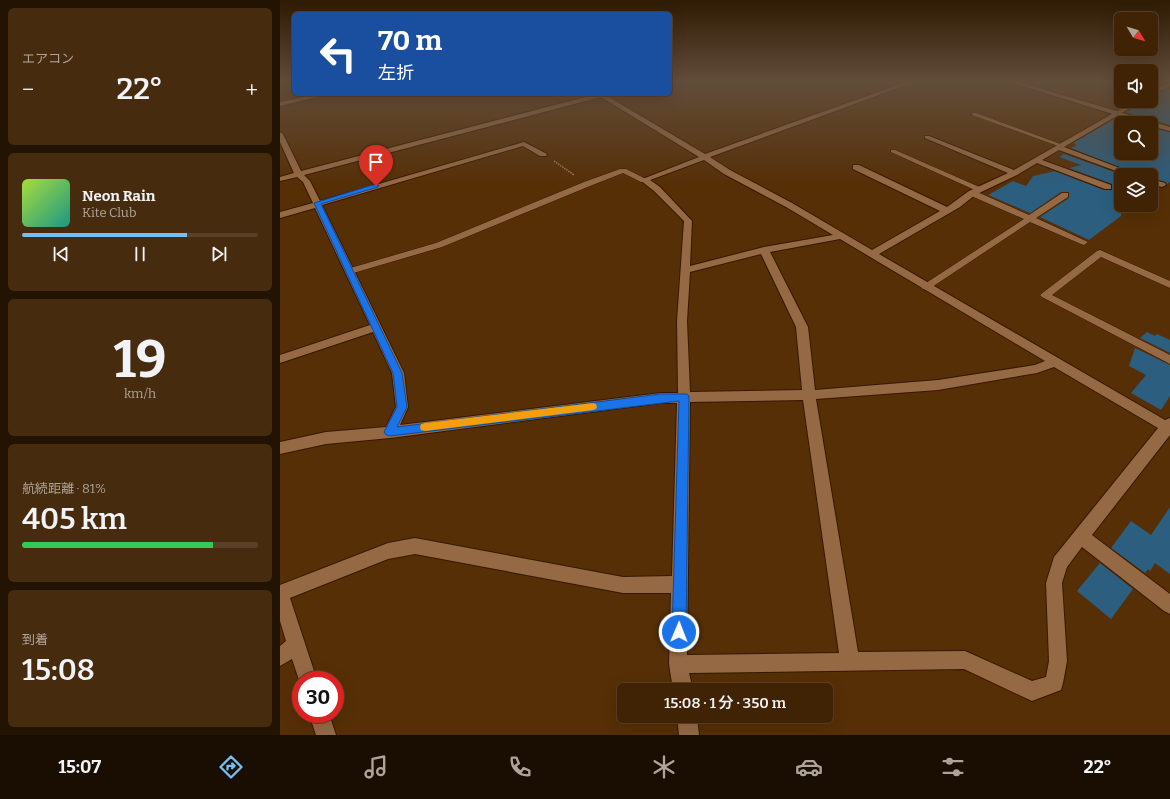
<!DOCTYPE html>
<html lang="ja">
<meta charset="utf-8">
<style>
body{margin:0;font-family:Bitter,"Noto Sans JP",serif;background:#472b0e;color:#f1f3f6;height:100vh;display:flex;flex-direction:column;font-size:15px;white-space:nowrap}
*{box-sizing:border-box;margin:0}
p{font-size:13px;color:#aea49a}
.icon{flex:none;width:22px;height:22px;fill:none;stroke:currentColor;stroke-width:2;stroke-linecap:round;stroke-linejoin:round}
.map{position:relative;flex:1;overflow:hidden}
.panel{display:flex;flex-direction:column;gap:8px;padding:8px;background:#231302;width:280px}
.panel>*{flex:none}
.hud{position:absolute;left:12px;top:12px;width:380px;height:84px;border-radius:6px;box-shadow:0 4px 16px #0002,0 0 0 1px #594026;background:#1a4fa0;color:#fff;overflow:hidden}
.needle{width:26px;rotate:128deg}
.fabs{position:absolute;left:834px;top:12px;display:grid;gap:8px}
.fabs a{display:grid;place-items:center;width:44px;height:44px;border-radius:6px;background:#402304;box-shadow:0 4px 16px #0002,0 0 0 1px #594026;font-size:20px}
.speed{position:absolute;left:12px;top:671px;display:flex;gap:8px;font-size:20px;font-weight:700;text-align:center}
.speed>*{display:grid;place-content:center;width:52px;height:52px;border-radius:50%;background:#402304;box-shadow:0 4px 16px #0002,0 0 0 1px #594026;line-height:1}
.speed .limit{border:6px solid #d22;background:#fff;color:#111}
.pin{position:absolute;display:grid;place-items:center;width:34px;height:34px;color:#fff;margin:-41px -17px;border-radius:50% 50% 50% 0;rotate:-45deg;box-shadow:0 0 4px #0007}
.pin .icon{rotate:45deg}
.me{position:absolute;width:44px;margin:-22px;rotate:1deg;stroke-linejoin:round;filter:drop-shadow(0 0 3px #0008)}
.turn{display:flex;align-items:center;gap:14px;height:84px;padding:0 20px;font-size:18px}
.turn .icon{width:52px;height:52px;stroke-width:2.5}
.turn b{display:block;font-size:28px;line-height:34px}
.big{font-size:30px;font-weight:600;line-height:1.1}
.panel .tile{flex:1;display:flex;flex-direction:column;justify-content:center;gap:6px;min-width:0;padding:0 14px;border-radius:6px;background:#472b0e}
.panel .dial{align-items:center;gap:0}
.dial b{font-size:52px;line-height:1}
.song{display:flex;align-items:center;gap:12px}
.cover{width:48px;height:48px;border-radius:6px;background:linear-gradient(135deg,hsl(80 70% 55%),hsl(170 70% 35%))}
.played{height:4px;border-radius:2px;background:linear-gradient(90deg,#74c0f6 70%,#594026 70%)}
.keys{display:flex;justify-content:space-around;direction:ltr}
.heat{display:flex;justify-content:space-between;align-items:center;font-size:22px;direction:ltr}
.charge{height:6px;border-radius:3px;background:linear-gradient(90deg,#34c759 81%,#594026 0)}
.trip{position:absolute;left:337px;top:683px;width:216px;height:40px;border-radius:6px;background:#402304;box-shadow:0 4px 16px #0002,0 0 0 1px #594026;font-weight:600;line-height:40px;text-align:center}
.dock{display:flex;height:64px;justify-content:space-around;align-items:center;background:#1a0e02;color:#aea49a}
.dock .icon{width:28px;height:28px}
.dock .selected{color:#74c0f6}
.dock b{font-size:18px;color:#f1f3f6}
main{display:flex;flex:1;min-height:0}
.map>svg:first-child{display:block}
.building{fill:#2b5e7f}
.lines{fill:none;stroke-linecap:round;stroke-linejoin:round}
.lane-casing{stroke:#361900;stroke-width:1}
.street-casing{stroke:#361900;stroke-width:2}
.secondary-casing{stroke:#361900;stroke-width:2}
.path{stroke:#9d7e5f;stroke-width:1.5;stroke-dasharray:1.5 1;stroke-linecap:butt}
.lane{fill:#956944;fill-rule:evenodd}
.street{fill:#956944;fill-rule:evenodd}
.secondary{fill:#956944;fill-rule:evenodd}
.route{fill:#1a73e8;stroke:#114b97}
.slow{fill:#f59e0b}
</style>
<main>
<section class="panel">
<div class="tile"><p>エアコン</p>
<div class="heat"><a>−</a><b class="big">22°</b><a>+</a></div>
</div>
<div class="tile">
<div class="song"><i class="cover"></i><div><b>Neon Rain</b><p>Kite Club</p></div></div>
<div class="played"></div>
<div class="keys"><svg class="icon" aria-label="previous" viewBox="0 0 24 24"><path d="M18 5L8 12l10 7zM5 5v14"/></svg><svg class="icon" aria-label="pause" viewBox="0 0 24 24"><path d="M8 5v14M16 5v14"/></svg><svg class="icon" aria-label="next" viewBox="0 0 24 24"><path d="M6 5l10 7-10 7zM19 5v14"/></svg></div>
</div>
<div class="tile dial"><b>19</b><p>km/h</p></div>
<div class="tile"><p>航続距離 · 81%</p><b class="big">405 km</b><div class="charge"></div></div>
<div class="tile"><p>到着</p><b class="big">15:08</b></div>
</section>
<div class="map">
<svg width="890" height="735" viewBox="0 0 890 735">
<rect width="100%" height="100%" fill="#562f06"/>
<!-- building -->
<g class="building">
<polygon points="888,89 890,90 890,125 846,112 857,106 871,109 871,97"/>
<polygon points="838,117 857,123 841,123 841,153 849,153 871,161 871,128 890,132 890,182 887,184 885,182 871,178 871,175 859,175 791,148 797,145 793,143"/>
<polygon points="784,154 843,175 841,175 841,216 809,240 760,217 789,198 789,192 781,192 750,213 708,195 733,181 746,186 753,176 775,171 824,190 832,190 832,184 789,168 801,165 779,157"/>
<polygon points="867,332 875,336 877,334 890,340 890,353 860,338"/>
<polygon points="855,348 890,365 890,396 881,410 851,393 866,375 849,366"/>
<polygon points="890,507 890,574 875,563 870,571 868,569 865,573 831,548 851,521 871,535"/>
<polygon points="820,563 853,589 831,619 797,591"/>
</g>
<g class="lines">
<!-- lane casing -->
<g class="lane-casing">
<g id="lane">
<polygon points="692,113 696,113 783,145 778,146 692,115"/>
<polygon points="611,150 615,150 704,189 703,191 697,191 611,152"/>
<polygon points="340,169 346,169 368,180 367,182 361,182 343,173 310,186 162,247 70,274 65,271 67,269 156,243 304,182"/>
<polygon points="689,191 695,191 749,215 782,193 788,193 788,197 756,218 808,242 804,245 801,244 750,222 649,289 643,289 641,287 643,285 744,219 689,195"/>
<polygon points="820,250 890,281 890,288 821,257 772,295 890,355 890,364 762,297 760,295 817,251"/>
</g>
</g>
<!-- street casing -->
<g class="street-casing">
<g id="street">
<path d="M629 81H637L430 157 450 170 512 203 592 250 660 211 573 169V165H579L667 207 689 191 728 173 645 138V136H649L734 170 855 101H862L784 147 858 175H847L779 150 762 160 831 185V189H825L757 163 737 175 695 195 680 207 599 254 885 420 890 418V435L812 535 890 594V614L884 611 802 547 787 567 782 583 787 661 783 683 781 690 752 701 684 669 409 673 413 690H393L389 664 391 593H343L135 554 108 559 10 598 37 680H21V686L12 659 0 666V646L6 641 0 621V585L108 543 135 538 343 577 392 576 397 403H381L110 438 46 444 0 454V442L46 432 106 427 116 407 112 373 93 332 0 363V355L90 325 35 208 0 218V212L33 203 23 182 17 177 0 181V177L14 173 0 142V132L3 134 21 171 317 94H330L327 96 425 154ZM321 97 419 157 360 180 374 191 404 221 397 321 398 393H381L120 425 128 407 124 373 42 205 243 146 260 156H266L267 154 244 142 40 201 30 181 24 175ZM424 160 444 174 506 207 553 235 484 247 410 266 412 221 380 187 370 180ZM560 239 765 361 755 365 658 380 535 390 528 327 490 252ZM481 254 516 327 522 390 410 392 407 321 410 272ZM774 367 878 428 774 557 766 583 769 661 766 677 752 681 685 651 578 652 536 399 658 390 757 373ZM523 400 559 653 407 655 410 402Z"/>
<polygon points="890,82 890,86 871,96 871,92"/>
<polygon points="38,94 50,94 0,106 0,102"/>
<polygon points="871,179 885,183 886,185 882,187 871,184"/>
<polygon points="29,714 49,714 56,735 36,735"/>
<polygon points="397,716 417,716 419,735 399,735"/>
</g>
</g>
<!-- secondary casing -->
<g class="secondary-casing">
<polygon id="secondary" points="726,81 735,81 890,127 890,131 871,126 871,123 862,123"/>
</g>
<!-- path -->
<polyline class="path" points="274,161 294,175"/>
<!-- lane -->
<use href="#lane" class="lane"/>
<!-- street -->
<use href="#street" class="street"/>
<!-- secondary -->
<use href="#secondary" class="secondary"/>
</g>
<!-- sky -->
<linearGradient id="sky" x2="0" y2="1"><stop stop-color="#2f1a03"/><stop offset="0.44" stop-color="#624d3b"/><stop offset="1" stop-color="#624d3b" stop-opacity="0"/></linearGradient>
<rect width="890" height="184" fill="url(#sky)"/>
<!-- route -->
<polygon class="route" points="96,184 99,186 98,187 41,204 122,373 127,407 117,427 381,394 407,394 409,396 406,632 404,637 399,639 394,637 392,632 399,401 110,436 106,435 104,432 117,407 113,373 34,203"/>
<!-- slow -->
<polygon class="slow" points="313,403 316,404 317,407 316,409 313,410 145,431 141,430 140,427 141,424 145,423"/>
</svg>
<div class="fabs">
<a><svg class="needle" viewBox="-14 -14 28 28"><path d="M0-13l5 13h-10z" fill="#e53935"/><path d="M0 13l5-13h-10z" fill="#aea49a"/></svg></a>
<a><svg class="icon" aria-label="sound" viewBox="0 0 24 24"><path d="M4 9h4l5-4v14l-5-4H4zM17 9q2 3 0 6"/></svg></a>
<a><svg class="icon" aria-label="search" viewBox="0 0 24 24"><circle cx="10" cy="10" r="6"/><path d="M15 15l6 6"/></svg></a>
<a><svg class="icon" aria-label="layers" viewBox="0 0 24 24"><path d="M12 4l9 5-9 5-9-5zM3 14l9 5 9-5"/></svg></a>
</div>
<div class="speed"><div class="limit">30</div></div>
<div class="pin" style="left:96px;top:186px;background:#d93025"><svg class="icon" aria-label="arrive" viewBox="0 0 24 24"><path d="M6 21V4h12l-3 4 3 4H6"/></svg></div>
<svg class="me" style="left:399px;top:632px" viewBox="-20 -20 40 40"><circle r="17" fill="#1a73e8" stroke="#fff" stroke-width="3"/><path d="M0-11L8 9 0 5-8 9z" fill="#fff"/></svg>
<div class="trip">15:08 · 1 分 · 350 m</div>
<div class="hud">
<div class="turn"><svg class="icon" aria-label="left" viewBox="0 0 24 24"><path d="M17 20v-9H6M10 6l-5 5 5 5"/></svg><div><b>70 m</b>左折</div></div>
</div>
</div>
</main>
<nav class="dock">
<b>15:07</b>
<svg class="icon selected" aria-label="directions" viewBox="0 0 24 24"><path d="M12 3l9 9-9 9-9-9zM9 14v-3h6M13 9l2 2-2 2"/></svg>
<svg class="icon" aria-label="music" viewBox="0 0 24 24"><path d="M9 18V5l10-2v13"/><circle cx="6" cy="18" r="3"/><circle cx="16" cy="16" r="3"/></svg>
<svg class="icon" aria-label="phone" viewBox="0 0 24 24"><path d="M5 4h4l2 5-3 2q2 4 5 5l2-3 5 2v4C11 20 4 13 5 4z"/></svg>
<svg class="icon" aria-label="climate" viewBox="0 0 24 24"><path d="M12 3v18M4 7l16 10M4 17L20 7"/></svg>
<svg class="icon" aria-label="car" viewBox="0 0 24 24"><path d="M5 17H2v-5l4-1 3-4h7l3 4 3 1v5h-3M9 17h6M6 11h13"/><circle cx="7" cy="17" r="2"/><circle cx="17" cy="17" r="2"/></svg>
<svg class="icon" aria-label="filters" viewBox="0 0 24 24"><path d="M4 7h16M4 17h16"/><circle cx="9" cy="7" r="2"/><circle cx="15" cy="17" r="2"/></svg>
<b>22°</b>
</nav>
